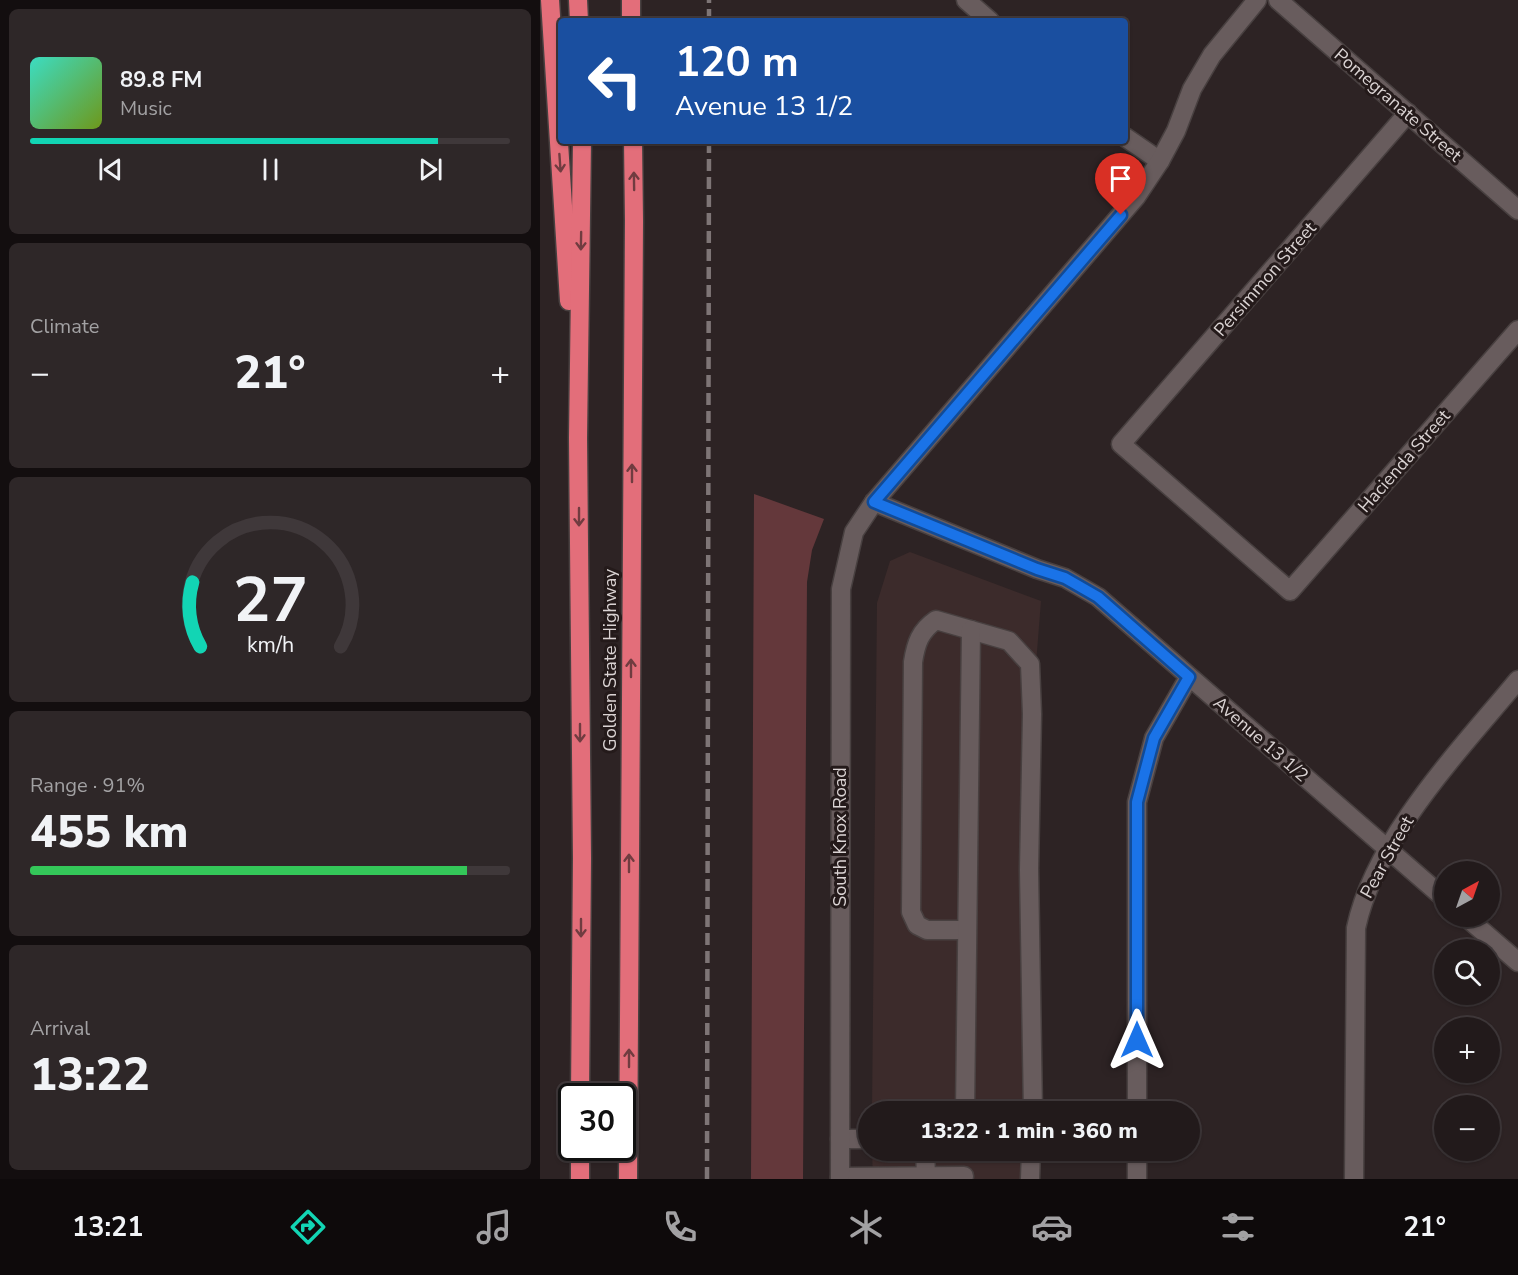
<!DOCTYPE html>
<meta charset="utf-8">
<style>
body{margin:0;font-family:"Nunito Sans",sans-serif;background:#2e2728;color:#f1f3f6;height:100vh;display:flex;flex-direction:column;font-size:22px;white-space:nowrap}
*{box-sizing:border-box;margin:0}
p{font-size:20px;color:#a2a1a3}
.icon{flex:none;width:33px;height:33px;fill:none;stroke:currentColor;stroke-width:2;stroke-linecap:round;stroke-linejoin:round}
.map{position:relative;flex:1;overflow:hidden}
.panel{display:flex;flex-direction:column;gap:9px;padding:9px;background:#130e0f;width:540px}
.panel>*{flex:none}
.banner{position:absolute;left:18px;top:18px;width:570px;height:126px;border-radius:6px;box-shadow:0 2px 4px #0004,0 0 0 2px #3f383a;background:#1a4fa0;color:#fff;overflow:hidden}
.needle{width:39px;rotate:40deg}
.controls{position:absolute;left:894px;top:861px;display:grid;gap:12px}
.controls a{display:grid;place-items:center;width:66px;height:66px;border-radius:50%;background:#221a1b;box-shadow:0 2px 4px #0004,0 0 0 2px #3f383a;font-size:30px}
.speed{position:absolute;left:18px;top:1083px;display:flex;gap:12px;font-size:30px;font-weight:700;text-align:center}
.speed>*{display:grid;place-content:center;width:78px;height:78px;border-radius:50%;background:#221a1b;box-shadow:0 2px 4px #0004,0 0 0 2px #3f383a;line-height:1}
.speed .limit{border:3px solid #111;border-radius:9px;background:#fff;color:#111}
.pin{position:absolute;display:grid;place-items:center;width:51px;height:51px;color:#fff;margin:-62px -26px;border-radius:50% 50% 50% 0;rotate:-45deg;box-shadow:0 0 6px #0007}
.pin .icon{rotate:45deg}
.me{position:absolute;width:66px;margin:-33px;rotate:0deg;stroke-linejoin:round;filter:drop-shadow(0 0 4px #0008)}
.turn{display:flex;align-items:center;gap:21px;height:126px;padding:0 18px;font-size:27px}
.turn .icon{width:78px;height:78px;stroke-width:2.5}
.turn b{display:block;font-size:42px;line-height:51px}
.big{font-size:45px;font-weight:800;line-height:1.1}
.panel .widget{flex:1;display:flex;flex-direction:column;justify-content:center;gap:9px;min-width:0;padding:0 21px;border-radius:9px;background:#2e2728}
.panel .dial{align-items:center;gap:0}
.dial svg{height:156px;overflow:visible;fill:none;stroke:#3f383a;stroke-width:7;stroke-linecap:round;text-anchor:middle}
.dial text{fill:#f1f3f6;stroke:none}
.song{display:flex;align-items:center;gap:18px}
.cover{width:72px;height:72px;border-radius:9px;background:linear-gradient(135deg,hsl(170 70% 55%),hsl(80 70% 35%))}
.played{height:6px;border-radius:3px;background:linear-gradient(90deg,#12d5b4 85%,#3f383a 85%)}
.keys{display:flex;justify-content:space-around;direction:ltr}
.heat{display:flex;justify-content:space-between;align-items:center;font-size:33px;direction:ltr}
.charge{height:9px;border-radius:4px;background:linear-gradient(90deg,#34c759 91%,#3f383a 0)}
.trip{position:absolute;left:318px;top:1101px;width:342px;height:60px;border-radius:30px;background:#221a1b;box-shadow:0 2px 4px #0004,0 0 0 2px #3f383a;font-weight:800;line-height:60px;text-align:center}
.dock{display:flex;height:96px;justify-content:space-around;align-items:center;background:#0e0a0b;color:#a2a1a3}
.dock .icon{width:42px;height:42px}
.dock .selected{color:#12d5b4}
.dock b{font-size:27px;color:#f1f3f6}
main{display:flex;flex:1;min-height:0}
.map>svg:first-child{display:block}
.built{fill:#3c2b2b}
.green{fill:#64383b}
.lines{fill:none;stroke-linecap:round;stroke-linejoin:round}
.minor-casing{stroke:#484040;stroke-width:21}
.highway-casing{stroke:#484040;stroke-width:21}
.minor{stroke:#685c5d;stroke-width:18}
.highway{stroke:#e36e7a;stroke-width:18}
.rail{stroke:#7e7576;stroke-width:4.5;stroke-dasharray:12 6;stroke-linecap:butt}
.oneway{stroke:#703c40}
.route-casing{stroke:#114b97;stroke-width:15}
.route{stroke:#1a73e8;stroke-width:10}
.labels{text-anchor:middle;stroke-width:6;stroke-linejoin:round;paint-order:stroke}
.street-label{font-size:18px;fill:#dad3d3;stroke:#241a1a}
</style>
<main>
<section class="panel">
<div class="widget">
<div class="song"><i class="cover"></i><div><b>89.8 FM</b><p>Music</p></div></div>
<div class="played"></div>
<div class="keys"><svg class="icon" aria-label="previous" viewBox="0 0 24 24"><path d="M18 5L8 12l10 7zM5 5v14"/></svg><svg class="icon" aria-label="pause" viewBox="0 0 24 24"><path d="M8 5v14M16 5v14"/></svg><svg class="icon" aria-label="next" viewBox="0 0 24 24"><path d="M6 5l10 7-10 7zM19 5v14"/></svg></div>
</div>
<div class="widget"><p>Climate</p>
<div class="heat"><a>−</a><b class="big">21°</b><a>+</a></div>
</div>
<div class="widget dial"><svg viewBox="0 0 100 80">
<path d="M14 69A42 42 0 1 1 86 69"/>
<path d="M14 69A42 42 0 0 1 10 36" stroke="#12d5b4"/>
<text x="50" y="56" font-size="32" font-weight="700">27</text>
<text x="50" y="72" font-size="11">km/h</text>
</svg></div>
<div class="widget"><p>Range · 91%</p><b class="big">455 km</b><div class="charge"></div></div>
<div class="widget"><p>Arrival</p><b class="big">13:22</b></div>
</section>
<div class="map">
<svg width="978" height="1179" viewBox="0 0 978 1179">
<rect width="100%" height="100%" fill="#2d2324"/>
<!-- built -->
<g class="built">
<polygon points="370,552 501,601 496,664 494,1111 332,1112 337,603 350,561"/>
<polygon points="332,1151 494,1151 493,1179 333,1179"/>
</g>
<!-- green -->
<polygon class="green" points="214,494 284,519 272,550 267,582 263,1179 211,1179"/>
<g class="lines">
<!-- minor casing -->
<g class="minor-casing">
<g id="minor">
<polyline points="426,0 450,21"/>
<polyline points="738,0 978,210"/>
<polyline points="868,113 581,444 750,591 978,330"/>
<polyline points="585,137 620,161"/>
<polyline points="334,502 497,569 525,578 558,597 904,898"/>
<polyline points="925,916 978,962"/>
<path d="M426 930H387L377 925 371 912 373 662C376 643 380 631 396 620L469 641 490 664 492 714 489 870 493 1112"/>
<polyline points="425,1112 431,630"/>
<polyline points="597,1112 597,802 614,738 649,677"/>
<polyline points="300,1139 328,1139"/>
<polyline points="385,1150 386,1176"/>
<polyline points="597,1150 597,1179"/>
<polyline points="425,1152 491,1152"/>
<polyline points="300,1177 424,1176"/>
<polyline points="300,1179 301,589 314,532 334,502 596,197 620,161 636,131 652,89 672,55 717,0"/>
<polyline points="490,1179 491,1150"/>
<path d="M814 1179 816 928C835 838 920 750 978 680"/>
</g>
</g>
<!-- highway casing -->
<g class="highway-casing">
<g id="highway">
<polyline points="10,0 29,301"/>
<polyline points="38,0 39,21"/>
<polyline points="91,0 91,21"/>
<polyline points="40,1096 42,858 38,438 42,141"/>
<polyline points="40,1179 40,1148"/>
<polyline points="88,1179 94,221 93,141"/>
</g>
</g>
<!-- minor -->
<use href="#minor" class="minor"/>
<!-- highway -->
<use href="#highway" class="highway"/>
<!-- rail -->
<g class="rail">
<polyline points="169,21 169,0"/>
<polyline points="167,1179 169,141"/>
</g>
</g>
<!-- one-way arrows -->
<defs><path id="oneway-shaft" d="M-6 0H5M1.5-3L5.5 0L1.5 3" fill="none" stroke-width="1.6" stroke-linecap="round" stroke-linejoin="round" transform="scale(1.5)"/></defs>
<g class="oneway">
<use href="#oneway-shaft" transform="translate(20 163) rotate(86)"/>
<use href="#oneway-shaft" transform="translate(94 181) rotate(-91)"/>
<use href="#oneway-shaft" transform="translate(41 241) rotate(91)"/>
<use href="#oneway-shaft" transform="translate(92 473) rotate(-90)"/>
<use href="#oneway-shaft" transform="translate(39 517) rotate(90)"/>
<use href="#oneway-shaft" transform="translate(91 668) rotate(-90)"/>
<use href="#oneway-shaft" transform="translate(40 733) rotate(90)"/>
<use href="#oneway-shaft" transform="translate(89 863) rotate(-90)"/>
<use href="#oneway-shaft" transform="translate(41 928) rotate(90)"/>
<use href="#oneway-shaft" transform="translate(89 1058) rotate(-90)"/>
</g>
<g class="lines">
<!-- route casing -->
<g class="route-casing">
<polyline id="route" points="581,215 334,502 497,569 525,578 558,597 649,677 614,738 597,802 597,1040"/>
</g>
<!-- route -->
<use href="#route" class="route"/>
</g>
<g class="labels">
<!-- street labels -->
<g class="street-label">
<text transform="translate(858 105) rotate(41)" y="6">Pomegranate Street</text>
<text transform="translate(725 279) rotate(-49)" y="6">Persimmon Street</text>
<text transform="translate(864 461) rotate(-49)" y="6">Hacienda Street</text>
<text transform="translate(70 660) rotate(-90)" y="6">Golden State Highway</text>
<text transform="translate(721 739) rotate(41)" y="6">Avenue 13 1/2</text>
<text transform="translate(300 837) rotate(-90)" y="6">South Knox Road</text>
<text transform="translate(847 857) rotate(-61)" y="6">Pear Street</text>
</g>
</g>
</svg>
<div class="controls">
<a><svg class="needle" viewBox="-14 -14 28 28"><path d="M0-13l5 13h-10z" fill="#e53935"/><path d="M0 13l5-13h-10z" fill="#a2a1a3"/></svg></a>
<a><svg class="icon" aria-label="search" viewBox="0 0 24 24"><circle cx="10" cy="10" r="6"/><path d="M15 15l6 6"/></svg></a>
<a>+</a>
<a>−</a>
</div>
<div class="speed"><div class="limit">30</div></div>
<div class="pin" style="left:581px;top:215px;background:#d93025"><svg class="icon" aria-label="arrive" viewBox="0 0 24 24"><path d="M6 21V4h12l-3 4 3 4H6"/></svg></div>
<svg class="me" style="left:597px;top:1040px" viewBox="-20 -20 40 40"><path d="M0-17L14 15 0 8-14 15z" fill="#1a73e8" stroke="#fff" stroke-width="4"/></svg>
<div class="trip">13:22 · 1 min · 360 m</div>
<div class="banner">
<div class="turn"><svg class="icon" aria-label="left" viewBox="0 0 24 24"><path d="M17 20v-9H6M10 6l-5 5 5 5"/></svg><div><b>120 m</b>Avenue 13 1/2</div></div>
</div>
</div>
</main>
<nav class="dock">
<b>13:21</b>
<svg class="icon selected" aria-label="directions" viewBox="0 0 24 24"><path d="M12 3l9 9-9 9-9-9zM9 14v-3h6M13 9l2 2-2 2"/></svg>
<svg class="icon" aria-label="music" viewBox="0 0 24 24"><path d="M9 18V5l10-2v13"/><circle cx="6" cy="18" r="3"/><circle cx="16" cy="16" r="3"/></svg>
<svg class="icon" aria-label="phone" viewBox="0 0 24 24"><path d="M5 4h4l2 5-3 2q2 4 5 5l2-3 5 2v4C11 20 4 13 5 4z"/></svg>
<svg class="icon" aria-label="climate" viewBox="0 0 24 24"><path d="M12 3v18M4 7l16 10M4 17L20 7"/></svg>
<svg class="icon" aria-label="car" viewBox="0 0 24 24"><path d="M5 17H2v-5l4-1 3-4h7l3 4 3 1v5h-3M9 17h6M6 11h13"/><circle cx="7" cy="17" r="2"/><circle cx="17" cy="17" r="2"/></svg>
<svg class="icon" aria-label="filters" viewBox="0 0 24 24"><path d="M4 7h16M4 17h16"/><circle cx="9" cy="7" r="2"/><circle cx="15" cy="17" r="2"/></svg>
<b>21°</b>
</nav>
